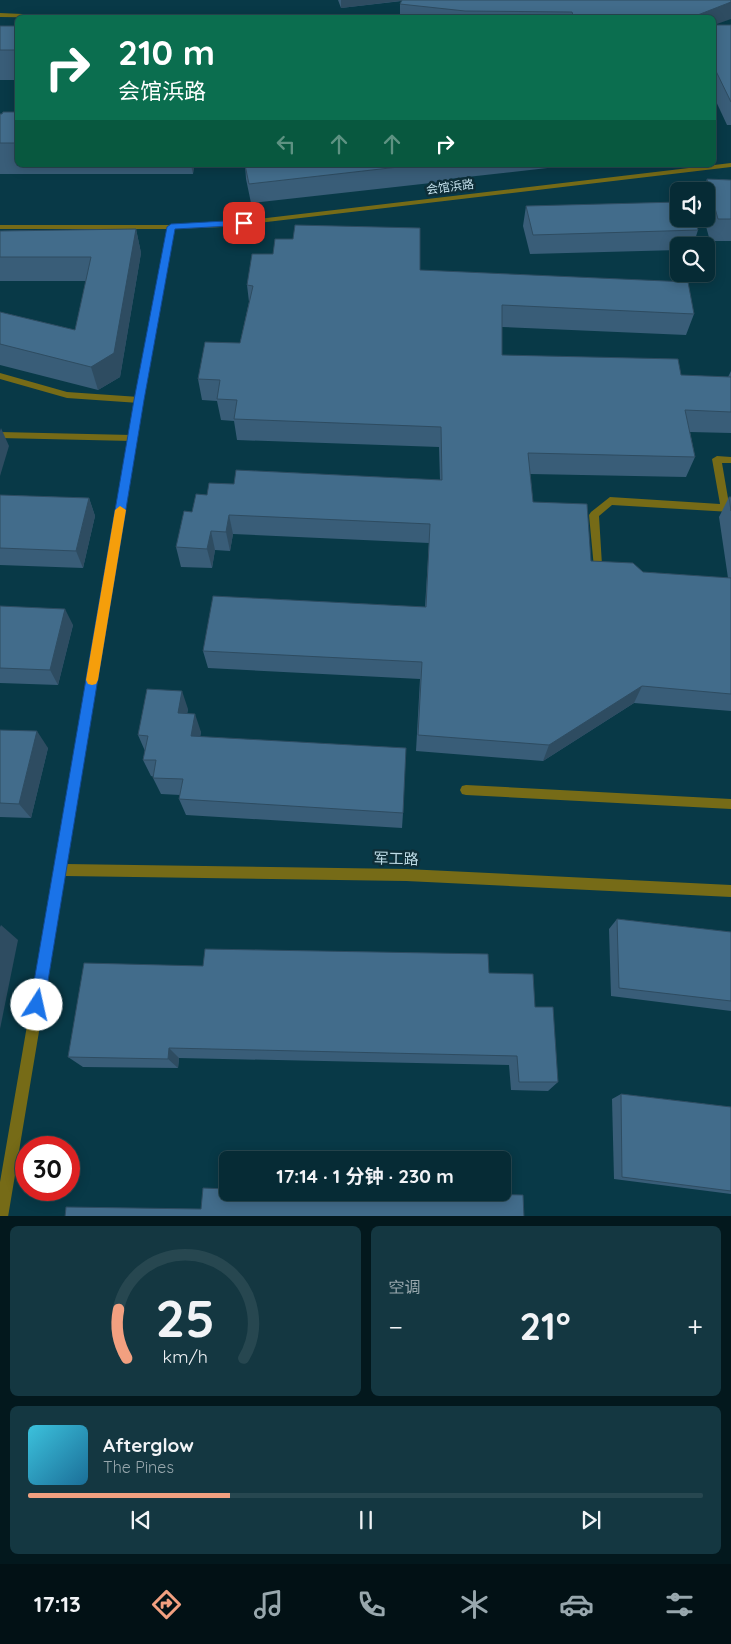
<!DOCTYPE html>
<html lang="zh">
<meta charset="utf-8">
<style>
body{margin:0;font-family:Quicksand,"Noto Sans SC",sans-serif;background:#143741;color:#f1f3f6;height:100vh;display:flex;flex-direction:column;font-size:19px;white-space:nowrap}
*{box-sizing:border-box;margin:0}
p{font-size:16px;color:#98a7ad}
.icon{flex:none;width:28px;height:28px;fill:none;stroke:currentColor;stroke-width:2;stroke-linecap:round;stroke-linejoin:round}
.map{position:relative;height:1216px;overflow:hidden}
.side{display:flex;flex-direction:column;gap:10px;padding:10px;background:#03181d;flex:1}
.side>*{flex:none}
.guide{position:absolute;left:15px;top:15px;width:701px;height:152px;border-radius:8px;box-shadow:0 2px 12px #0003,0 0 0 1px #274750;background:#0b6e4f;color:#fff;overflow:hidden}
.fabs{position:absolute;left:670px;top:182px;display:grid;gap:10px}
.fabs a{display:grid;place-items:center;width:45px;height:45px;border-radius:8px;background:#062b35;box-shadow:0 2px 12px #0003,0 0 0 1px #274750;font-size:25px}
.speed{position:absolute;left:15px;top:1136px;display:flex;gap:10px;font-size:25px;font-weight:700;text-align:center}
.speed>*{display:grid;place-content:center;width:65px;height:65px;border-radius:50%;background:#062b35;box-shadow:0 2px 12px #0003,0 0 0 1px #274750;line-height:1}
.speed .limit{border:8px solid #d22;background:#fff;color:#111}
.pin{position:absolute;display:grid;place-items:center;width:42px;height:42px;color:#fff;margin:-21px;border-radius:10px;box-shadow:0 2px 8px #0006}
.me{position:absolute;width:55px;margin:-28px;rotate:10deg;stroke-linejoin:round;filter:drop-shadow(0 0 4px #0008)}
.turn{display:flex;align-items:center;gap:18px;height:105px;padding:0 20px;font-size:22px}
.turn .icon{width:65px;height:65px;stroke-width:2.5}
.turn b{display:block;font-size:35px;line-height:42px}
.lanes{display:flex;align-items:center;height:48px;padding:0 20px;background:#0003;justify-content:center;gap:25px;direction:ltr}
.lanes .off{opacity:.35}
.big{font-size:38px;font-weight:700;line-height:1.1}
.side .tile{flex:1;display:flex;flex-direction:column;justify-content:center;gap:8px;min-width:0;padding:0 18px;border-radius:8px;background:#143741}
.side .dial{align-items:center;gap:0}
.dial svg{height:130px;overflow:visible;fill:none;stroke:#274750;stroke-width:7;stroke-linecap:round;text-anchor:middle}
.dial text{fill:#f1f3f6;stroke:none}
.song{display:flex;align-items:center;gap:15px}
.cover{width:60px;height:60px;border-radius:8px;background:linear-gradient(135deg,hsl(190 70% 55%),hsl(200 70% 35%))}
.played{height:5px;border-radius:2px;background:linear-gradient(90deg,#f2a080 30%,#274750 30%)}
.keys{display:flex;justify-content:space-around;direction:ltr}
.heat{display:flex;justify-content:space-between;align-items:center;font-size:28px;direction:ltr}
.side .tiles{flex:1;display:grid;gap:10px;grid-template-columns:1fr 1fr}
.tile:last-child{grid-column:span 2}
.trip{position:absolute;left:219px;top:1151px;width:292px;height:50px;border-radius:8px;background:#062b35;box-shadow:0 2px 12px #0003,0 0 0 1px #274750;font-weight:700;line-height:50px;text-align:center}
.tabs{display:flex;height:80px;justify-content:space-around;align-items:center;background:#021115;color:#98a7ad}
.tabs .icon{width:35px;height:35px}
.tabs .on{color:#f2a080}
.tabs b{font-size:22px;color:#f1f3f6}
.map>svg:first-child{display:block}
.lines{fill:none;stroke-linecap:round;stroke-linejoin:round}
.lane{fill:#766b17;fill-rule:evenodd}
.street{fill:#766b17;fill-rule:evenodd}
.wall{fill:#395d78}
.shaded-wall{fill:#2e4c61}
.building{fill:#426c8b;stroke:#2e4c61}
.route{fill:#1a73e8;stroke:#114b97}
.slow{fill:#f59e0b}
.labels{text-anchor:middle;stroke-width:5;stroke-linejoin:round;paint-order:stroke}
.far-street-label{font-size:12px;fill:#c1dee9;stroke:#0e2e38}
.street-label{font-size:15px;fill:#c1dee9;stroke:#0e2e38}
</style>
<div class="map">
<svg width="731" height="1217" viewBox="0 0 731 1217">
<rect width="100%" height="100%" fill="#083947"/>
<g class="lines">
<!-- lane -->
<g class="lane">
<polygon points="0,13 67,16 70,18 0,17"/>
<polygon points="0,225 171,225 175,227 171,229 0,229"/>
<polygon points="0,373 67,392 139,397 143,400 139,403 67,398 0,379"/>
<polygon points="0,432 132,435 136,438 132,441 0,438"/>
<polygon points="717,456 731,457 731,463 722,463 729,504 731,504 731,512 612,505 599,516 602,565 600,568 594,568 589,515 591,512 610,497 720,504 712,459"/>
<polygon points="466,785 731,799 731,809 466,795 462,794 460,790 462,786"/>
</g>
<!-- street -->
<polygon class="street" points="731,163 731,167 224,227 174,229 143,400 66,864 406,869 731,885 731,897 406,881 65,876 8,1217 0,1217 0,1182 135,400 168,225 224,223"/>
</g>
<!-- wall -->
<g class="wall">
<polygon points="338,0 731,0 714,18 400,18 400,4 402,1 341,8"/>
<polygon points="714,25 731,25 731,125 727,125 714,97"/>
<rect x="0" y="26" width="18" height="54"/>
<polygon points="18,112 18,165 194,165 193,174 0,174 0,114"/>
<polygon points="245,165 574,165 449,179 449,181 251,203 246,179"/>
<polygon points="707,179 731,180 731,241 710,241 704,219 706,219 706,191 703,191"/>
<polygon points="526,206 698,230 693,246 679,246 679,250 530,254 523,226"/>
<polygon points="136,229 141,253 120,377 98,390 0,365 0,312 75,330 86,281 0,281 0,231"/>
<polygon points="420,270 694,314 686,335 502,327 502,355 681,375 728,377 731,371 731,433 690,432 695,457 686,477 530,474 533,502 591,561 643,572 728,578 719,517 729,497 731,497 731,711 634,703 543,761 416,751 420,679 208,668 203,651 425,607 429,543 233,534 230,551 215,550 212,568 181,567 176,547 192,512 207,495 234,484 440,480 439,447 237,440 234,421 221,420 217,401 202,400 198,379 240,343 249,302 247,285"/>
<polygon points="0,495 89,498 95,516 83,568 0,565"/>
<polygon points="0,606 73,625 58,685 0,683"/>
<polygon points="188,709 187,714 201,732 200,737 403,813 402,828 186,815 179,799 180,795 161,794 153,778 154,777 151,776 143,760 145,751 138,735"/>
<polygon points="0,730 48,748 31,818 0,817"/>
<polygon points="617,919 731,932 731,1011 611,996 609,929"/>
<polygon points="489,973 535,1007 558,1082 548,1091 511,1090 509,1065 179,1058 178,1068 83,1067 68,1057"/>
<polygon points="621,1094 731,1107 731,1194 614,1179 612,1099"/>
</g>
<!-- shaded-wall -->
<g class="shaded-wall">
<polygon points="341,0 408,0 341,8"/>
<polygon points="731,2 731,19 714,25 714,18 690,18"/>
<polygon points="191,165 194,165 193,174"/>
<polygon points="136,229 141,253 120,377 98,390 91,367"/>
<polygon points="1,428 9,446 0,476 0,431"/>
<polygon points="89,498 95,516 83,568 76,551"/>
<polygon points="229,515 233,534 230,551 226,532"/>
<polygon points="211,531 215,550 212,568 207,549"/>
<polygon points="65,609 73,625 58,685 50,670"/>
<polygon points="642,686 634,703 543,761 549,745"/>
<polygon points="182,691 188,709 184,731 178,713"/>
<polygon points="195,714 201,732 197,754 191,736"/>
<polygon points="37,731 48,748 31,818 19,804"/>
<polygon points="1,925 18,940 0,1029 0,927"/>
<polygon points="169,1048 179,1058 178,1068 168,1059"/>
</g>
<!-- building -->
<g class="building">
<polygon points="402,0 731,0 731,2 690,18 574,18 572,12 465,11 400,4"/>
<polygon points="714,25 731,25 731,102 714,67"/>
<rect x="0" y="26" width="18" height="24"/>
<polygon points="3,112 18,112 18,143 0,143 0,114 2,114"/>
<polygon points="245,165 416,165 249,184"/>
<polygon points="707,179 731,180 731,219 718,219"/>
<polygon points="679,202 679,219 694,219 698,230 533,235 526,206"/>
<polygon points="295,225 420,228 420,270 688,282 694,314 502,305 502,355 678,359 681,375 731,377 731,412 685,410 695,457 528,453 533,502 587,504 591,561 633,563 643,572 731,578 731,694 642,686 549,745 418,735 422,662 203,651 213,596 426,607 430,524 229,515 226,532 211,531 207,549 176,547 184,511 192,512 196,494 207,495 209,483 234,484 236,470 442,480 441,427 234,419 237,400 217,399 220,380 198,379 205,342 240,343 253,286 247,285 252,254 273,254 275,239 293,239"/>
<polygon points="136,229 114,353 91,367 0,344 0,312 75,330 91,257 0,257 0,231"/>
<polygon points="0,495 89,498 76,551 0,548"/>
<polygon points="729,497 731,497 731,511"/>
<polygon points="0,606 65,609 50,670 0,668"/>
<polygon points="147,689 182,691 178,713 195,714 191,736 406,748 403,813 179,799 183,779 153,778 156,760 143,760 148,736 138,735"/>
<polygon points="0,730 37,731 19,804 0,803"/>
<polygon points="617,919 731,932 731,1001 619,988"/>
<polygon points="205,949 488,954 489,973 533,974 535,1007 553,1007 558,1082 519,1082 517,1056 169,1048 168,1059 68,1057 84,963 203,966"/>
<polygon points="621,1094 731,1107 731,1191 622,1177"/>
<polygon points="203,1188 228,1189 228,1192 399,1192 523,1195 524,1217 65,1217 66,1207 201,1209"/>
</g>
<!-- route -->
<polygon class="route" points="244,220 247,221 247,225 175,229 144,400 44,1005 42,1010 37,1012 32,1010 30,1005 134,400 167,227 171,224"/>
<!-- slow -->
<polygon class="slow" points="120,506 126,510 98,680 96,684 92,685 88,684 86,680 115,510"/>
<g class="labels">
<!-- far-street labels -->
<g class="far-street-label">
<text transform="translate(450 187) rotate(-7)" y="4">会馆浜路</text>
</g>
<!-- street labels -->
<g class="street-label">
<text transform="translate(396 859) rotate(1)" y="5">军工路</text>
</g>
</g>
</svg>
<div class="fabs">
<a><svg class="icon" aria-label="sound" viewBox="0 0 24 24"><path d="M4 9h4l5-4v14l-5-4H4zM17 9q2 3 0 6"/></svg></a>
<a><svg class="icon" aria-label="search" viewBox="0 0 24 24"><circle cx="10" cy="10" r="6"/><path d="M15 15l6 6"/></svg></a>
</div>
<div class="speed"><div class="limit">30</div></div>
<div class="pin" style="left:244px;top:223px;background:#d93025"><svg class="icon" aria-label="arrive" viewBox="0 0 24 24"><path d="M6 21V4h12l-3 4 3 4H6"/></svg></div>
<svg class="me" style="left:37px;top:1005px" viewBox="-20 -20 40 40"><circle r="19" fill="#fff"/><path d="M0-13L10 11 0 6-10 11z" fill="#1a73e8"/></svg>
<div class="trip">17:14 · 1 分钟 · 230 m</div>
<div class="guide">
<div class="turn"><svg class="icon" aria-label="right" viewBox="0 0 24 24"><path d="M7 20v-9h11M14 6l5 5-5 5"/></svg><div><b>210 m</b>会馆浜路</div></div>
<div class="lanes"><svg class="icon off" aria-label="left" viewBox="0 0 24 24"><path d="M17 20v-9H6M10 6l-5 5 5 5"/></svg><svg class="icon off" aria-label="ahead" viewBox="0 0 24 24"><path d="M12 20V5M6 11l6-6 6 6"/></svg><svg class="icon off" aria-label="ahead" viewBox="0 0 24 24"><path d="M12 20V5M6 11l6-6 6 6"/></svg><svg class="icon" aria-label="right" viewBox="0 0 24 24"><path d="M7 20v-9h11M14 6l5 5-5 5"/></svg></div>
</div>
</div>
<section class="side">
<div class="tiles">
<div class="tile dial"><svg viewBox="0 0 100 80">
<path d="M14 69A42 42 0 1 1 86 69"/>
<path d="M14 69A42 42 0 0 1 9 39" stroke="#f2a080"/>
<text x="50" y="56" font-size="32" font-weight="700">25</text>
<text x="50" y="72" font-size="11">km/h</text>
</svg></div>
<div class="tile"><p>空调</p>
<div class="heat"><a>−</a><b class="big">21°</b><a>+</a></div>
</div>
<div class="tile">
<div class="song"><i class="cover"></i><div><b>Afterglow</b><p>The Pines</p></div></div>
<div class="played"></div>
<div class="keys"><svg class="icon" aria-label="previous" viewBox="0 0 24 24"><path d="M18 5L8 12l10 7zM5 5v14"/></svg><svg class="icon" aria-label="pause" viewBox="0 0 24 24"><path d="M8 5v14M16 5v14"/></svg><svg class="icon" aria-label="next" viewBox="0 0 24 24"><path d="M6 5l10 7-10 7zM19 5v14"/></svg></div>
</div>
</div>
</section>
<nav class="tabs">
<b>17:13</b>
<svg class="icon on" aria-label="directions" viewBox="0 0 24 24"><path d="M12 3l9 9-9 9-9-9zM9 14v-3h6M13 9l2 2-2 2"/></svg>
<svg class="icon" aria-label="music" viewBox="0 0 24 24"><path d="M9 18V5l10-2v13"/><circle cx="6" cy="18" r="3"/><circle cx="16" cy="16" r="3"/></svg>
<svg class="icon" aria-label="phone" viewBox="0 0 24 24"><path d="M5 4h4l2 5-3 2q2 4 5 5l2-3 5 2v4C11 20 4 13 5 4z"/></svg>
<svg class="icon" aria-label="climate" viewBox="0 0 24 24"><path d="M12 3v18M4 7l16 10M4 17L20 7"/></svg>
<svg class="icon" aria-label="car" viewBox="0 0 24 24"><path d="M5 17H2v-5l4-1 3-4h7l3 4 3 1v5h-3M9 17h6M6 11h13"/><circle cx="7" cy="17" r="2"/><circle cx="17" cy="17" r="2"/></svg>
<svg class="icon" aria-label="filters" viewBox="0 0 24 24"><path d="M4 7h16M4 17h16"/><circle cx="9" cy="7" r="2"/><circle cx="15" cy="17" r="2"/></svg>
</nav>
